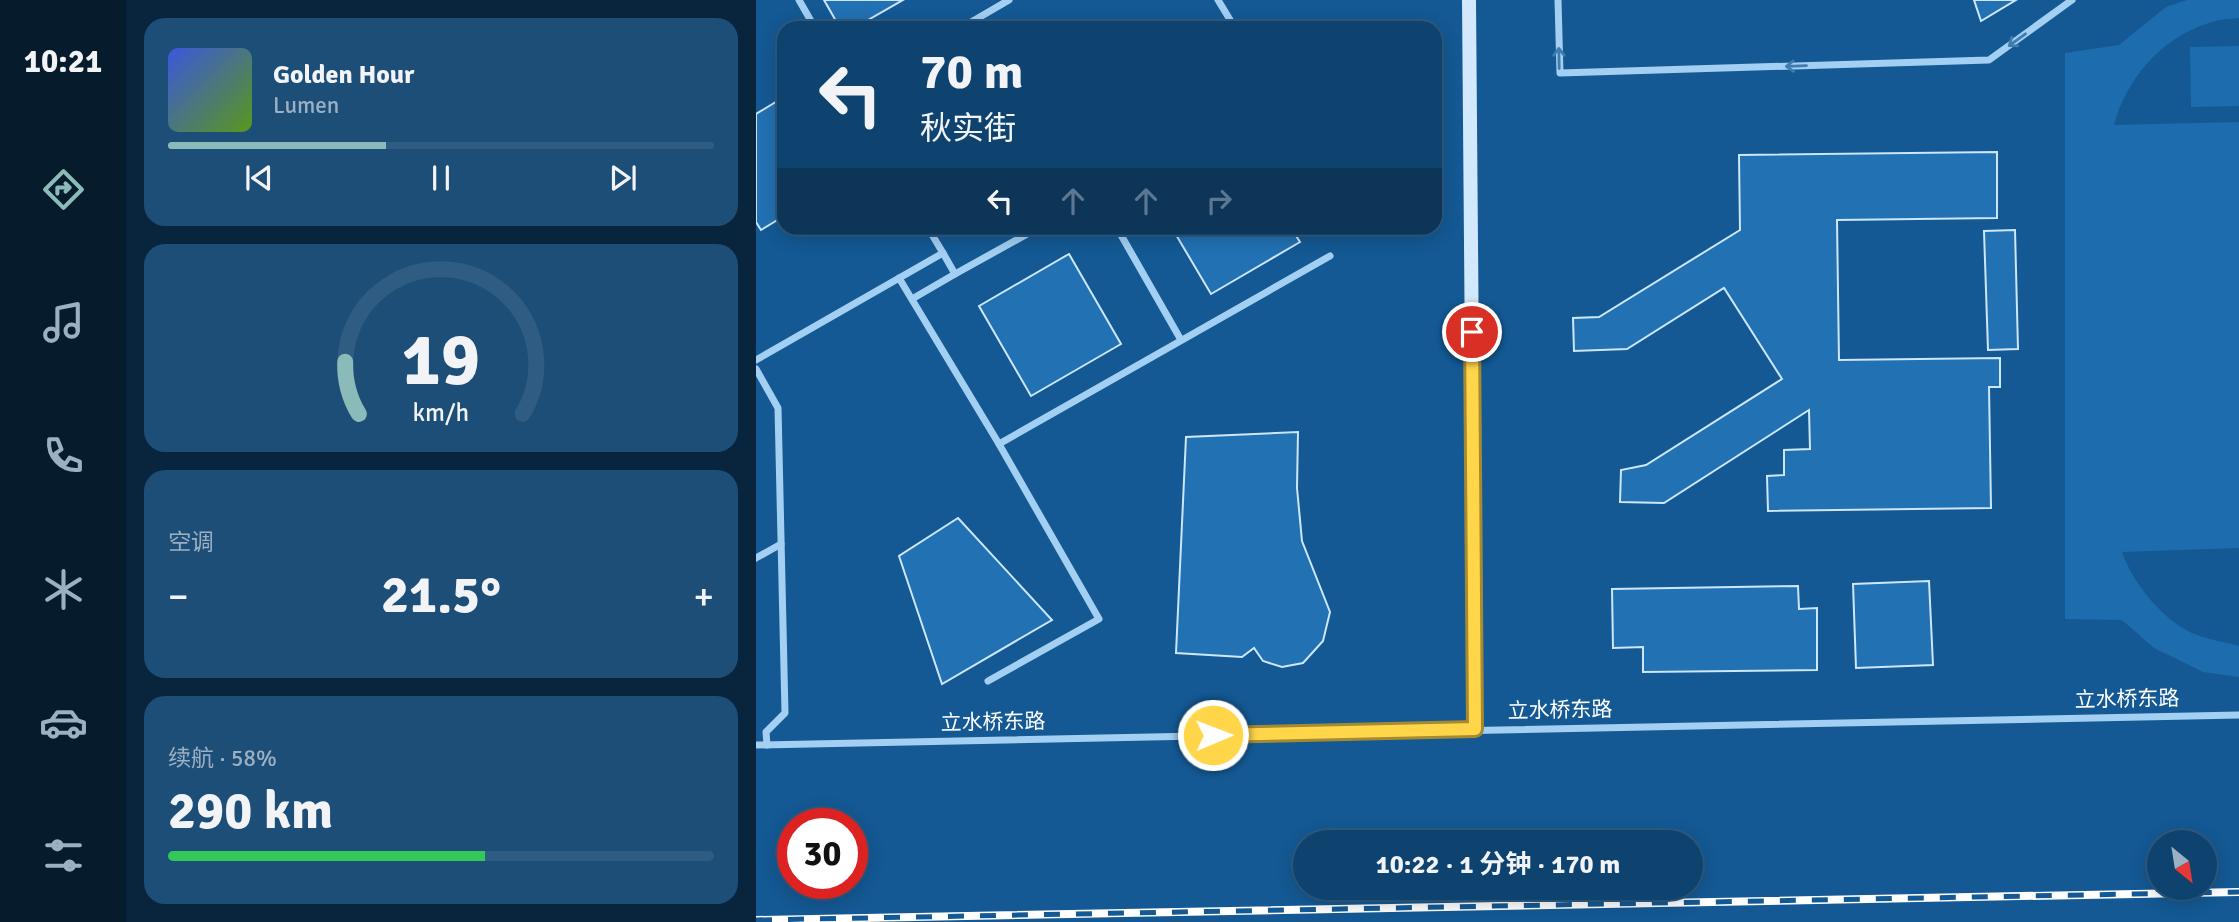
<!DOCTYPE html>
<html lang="zh">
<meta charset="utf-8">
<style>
body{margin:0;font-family:Signika,"Noto Sans SC",sans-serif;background:#1d4e77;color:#f1f3f6;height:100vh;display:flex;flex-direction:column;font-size:26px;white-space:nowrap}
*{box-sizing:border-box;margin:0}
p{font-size:23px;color:#9bb0c3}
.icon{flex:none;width:38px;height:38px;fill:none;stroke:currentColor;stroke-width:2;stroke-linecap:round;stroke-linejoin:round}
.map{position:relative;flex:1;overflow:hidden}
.sheet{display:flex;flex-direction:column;gap:18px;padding:18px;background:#08253d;width:630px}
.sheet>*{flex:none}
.hud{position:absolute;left:21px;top:21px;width:665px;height:214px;border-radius:21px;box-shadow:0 4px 18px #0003,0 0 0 2px #2f5c82;background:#0f436f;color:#f1f3f6;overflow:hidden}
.needle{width:46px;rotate:150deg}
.buttons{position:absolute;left:1391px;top:830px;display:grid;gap:14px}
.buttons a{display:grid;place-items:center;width:70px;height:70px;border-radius:50%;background:#0f436f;box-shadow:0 4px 18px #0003,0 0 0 2px #2f5c82;font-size:35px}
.speed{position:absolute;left:21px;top:808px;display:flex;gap:14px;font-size:35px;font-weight:700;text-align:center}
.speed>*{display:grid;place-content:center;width:91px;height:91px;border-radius:50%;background:#0f436f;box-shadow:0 4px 18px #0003,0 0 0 2px #2f5c82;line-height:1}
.speed .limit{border:10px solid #d22;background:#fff;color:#111}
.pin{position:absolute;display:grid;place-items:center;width:60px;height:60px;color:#fff;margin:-30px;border:4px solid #fff;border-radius:50%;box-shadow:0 2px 7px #0007}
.me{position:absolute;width:77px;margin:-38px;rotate:89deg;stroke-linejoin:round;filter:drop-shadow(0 0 5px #0008)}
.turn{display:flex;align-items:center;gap:24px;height:147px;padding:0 28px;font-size:32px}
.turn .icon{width:91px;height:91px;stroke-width:2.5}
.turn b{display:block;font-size:49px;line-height:60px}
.lanes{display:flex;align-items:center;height:66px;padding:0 28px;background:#0003;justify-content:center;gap:35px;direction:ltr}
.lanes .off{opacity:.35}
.big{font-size:52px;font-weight:700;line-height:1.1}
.sheet .card{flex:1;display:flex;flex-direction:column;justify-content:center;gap:10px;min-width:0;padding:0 24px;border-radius:21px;background:#1d4e77}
.sheet .dial{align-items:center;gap:0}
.dial svg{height:182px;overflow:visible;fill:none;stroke:#2f5c82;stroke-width:7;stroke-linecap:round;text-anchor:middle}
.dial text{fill:#f1f3f6;stroke:none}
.song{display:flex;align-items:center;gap:21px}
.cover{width:84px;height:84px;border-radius:10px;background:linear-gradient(135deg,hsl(230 70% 55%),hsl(90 70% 35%))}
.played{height:7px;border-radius:4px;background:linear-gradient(90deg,#8bbbb9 40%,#2f5c82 40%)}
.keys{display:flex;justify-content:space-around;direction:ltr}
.heat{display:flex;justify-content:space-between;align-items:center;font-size:38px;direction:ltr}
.charge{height:10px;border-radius:5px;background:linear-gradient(90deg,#34c759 58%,#2f5c82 0)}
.trip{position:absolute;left:537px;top:830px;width:410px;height:70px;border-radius:35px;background:#0f436f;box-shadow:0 4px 18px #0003,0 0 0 2px #2f5c82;font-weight:700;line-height:70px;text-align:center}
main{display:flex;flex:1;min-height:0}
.tabs{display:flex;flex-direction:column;width:126px;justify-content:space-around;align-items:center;background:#061b2c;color:#9bb0c3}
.tabs .icon{width:49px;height:49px}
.tabs .on{color:#8bbbb9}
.tabs b{font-size:32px;color:#f1f3f6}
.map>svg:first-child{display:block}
.green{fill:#1c6cae}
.building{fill:#2271b3;stroke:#cbe6fd;stroke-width:2}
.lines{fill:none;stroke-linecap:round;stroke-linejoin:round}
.street{stroke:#a3cff2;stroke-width:7}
.secondary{stroke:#d2e8fc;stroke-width:14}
.rail-casing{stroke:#fff;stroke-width:8}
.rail{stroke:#145994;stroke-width:5;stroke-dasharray:16;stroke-linecap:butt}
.oneway{stroke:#3f7cb0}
.route-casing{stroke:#a68a30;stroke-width:18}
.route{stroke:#ffd54a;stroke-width:12}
.labels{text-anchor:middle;stroke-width:7;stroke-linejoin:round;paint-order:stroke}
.street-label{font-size:21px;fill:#fff;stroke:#145994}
</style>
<main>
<nav class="tabs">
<b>10:21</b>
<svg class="icon on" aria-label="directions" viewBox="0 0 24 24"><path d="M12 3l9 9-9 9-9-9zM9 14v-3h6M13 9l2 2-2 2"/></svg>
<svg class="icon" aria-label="music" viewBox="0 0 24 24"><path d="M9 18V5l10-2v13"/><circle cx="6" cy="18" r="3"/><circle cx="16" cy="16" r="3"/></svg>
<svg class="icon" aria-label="phone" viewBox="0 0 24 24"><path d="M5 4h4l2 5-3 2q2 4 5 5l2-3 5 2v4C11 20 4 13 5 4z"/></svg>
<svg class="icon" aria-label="climate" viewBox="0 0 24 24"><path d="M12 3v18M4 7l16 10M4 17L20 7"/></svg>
<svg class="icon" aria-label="car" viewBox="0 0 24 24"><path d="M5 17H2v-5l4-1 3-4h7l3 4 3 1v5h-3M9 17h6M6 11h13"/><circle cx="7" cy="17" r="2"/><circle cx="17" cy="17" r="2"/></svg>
<svg class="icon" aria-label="filters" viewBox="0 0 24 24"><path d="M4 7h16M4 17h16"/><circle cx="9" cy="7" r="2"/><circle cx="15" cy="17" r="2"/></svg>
</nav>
<section class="sheet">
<div class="card">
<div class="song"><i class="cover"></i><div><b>Golden Hour</b><p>Lumen</p></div></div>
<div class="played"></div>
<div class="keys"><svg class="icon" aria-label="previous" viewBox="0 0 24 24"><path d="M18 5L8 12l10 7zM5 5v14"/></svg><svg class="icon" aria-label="pause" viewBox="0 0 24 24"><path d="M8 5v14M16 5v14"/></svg><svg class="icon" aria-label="next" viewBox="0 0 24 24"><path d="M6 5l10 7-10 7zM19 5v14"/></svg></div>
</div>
<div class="card dial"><svg viewBox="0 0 100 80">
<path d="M14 69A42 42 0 1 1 86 69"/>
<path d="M14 69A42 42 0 0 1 8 46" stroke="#8bbbb9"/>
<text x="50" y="56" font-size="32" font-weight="700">19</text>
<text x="50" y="72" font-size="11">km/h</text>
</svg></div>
<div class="card"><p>空调</p>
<div class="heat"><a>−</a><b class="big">21.5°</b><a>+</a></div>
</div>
<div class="card"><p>续航 · 58%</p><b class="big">290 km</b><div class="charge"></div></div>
</section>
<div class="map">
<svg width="1483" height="922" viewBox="0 0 1483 922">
<rect width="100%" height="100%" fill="#145994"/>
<!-- green -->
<g class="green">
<path d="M1431 0H1483V18C1474 19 1464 19 1456 22 1407 36 1371 77 1358 125L1483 122V548L1366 552C1377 584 1409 623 1441 635 1454 640 1469 642 1483 646V677L1447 672 1398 648 1366 620 1309 619V53L1363 45 1410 7Z"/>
<polygon points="1483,46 1483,106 1435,107 1434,47"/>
</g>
<!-- building -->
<g class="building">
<polygon points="68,0 147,0 98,28 84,28"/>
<polygon points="1218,0 1260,0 1225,21"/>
<polygon points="28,97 28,216 5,230 0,222 0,114"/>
<polygon points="1241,152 1241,218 1081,220 1083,360 1244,358 1244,387 1233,387 1235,508 1012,511 1011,476 1028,475 1028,450 1054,449 1053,410 908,503 864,502 865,470 890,465 1026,379 968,288 871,349 818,351 817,318 843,317 984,230 983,155"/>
<polygon points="416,228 535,228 544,242 455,294"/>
<polygon points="1259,230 1262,349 1232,350 1228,231"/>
<polygon points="313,254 365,344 275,396 223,306"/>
<polygon points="542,432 541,488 546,541 574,612 567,641 547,663 526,667 507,661 498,648 486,657 420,653 430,437"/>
<polygon points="202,518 296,620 186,684 143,556"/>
<polygon points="1173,581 1177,665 1100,668 1097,584"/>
<polygon points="1042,586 1043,609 1061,608 1061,670 887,672 887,647 857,648 856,589"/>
</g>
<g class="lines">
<!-- street -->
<g class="street">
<polyline points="43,0 59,28"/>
<polyline points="462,0 479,28"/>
<polyline points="802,0 804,73 1233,60 1316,0"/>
<polyline points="205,28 253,0"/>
<polyline points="361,228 425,340"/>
<polyline points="199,274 282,228"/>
<polyline points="143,278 243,444 343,619 232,681"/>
<polyline points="156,299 199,274 187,253"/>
<polyline points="0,360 187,253 172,228"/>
<polyline points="0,369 22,408 29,713 10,732 11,745"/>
<polyline points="243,444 574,256"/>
<polyline points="0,558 25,544"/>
<polyline points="0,745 1483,715"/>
</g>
<!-- secondary -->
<polyline class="secondary" points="713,0 719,729"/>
<!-- rail casing -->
<g class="rail-casing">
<polyline id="rail" points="0,920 1483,892"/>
</g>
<!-- rail -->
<use href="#rail" class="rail"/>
</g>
<!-- one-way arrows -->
<defs><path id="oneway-shaft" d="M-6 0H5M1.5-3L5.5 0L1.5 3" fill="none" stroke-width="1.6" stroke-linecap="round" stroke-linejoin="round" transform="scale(1.75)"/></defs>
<g class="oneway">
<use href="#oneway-shaft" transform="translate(1261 40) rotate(144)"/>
<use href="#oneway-shaft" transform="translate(803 58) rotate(-91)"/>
<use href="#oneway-shaft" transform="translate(1040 66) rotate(178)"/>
</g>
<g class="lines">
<!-- route casing -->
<g class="route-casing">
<polyline id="route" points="457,735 719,729 716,332"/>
</g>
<!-- route -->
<use href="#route" class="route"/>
</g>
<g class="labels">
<!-- street labels -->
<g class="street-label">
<text transform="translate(1371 699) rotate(-1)" y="7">立水桥东路</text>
<text transform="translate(804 710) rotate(-1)" y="7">立水桥东路</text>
<text transform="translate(237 722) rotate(-1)" y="7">立水桥东路</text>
</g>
</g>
</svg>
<div class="buttons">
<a><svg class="needle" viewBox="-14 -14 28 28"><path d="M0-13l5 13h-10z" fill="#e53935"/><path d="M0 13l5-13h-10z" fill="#9bb0c3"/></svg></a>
</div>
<div class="speed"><div class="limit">30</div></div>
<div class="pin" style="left:716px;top:332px;background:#d93025"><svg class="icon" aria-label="arrive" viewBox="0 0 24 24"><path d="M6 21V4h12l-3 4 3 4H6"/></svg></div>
<svg class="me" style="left:457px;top:735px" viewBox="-20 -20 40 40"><circle r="17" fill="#ffd54a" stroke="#fff" stroke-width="3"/><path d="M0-11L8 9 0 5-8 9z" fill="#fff"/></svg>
<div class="trip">10:22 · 1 分钟 · 170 m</div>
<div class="hud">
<div class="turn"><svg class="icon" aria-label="left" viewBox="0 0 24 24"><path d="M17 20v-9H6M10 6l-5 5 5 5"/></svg><div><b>70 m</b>秋实街</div></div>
<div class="lanes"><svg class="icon" aria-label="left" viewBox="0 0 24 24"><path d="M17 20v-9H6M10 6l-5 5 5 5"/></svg><svg class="icon off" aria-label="ahead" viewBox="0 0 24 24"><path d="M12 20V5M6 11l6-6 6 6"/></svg><svg class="icon off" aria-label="ahead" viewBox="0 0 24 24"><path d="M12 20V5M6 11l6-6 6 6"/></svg><svg class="icon off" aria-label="right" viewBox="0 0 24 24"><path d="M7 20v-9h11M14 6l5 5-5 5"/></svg></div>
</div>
</div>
</main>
